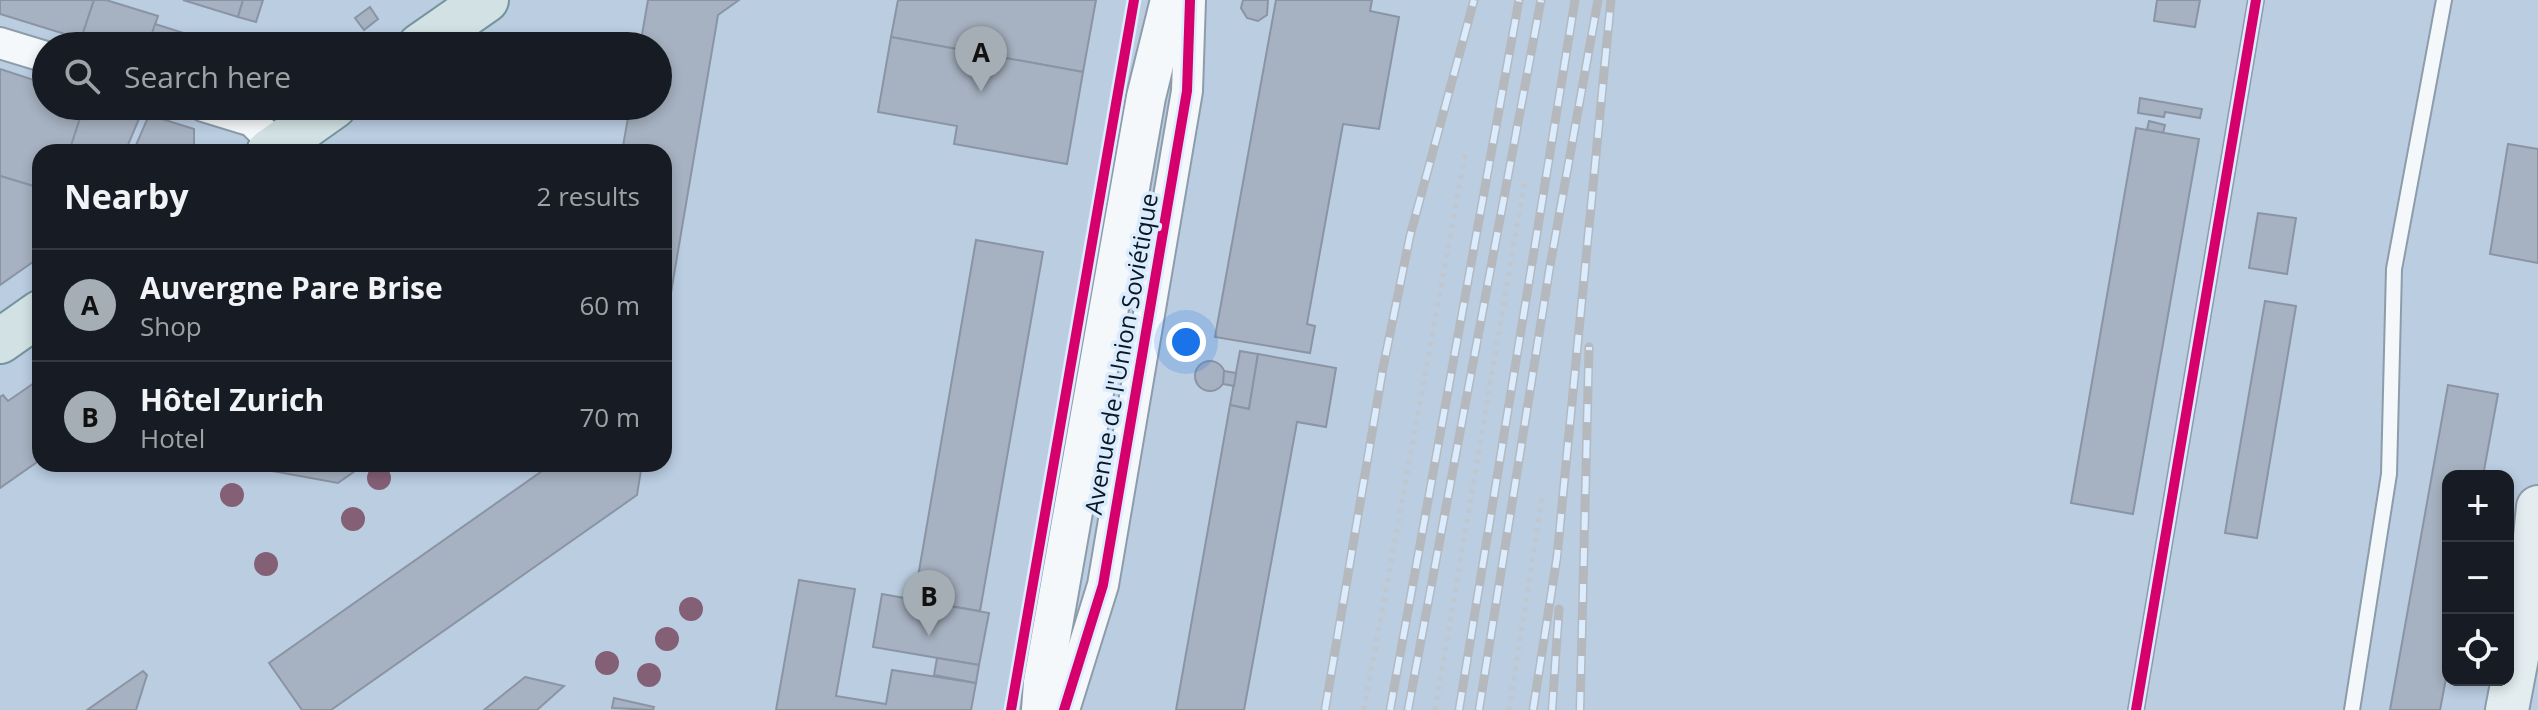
<!DOCTYPE html>
<html lang="en">
<head>
<meta charset="utf-8">
<style>
  :root { --surface:#171b24; --page:#242831; --text:#f1f3f6; --muted:#9ea1a6; --line:#363941; --accent:#a5adb5 }
  body { margin:0; font-family:"Open Sans",sans-serif; background:var(--page); color:var(--text) }
  .controls { position:absolute; right:24px; bottom:24px; display:grid; overflow:hidden; border-radius:16px; box-shadow:0 4px 12px #0003 }
  .controls button { width:72px; height:72px; display:grid; place-items:center; padding:0; border:0; border-bottom:2px solid var(--line); background:var(--surface); color:var(--text); font:40px sans-serif }
  .you { position:absolute; left:1186px; top:342px; width:28px; height:28px; margin:-20px; border:6px solid #fff; border-radius:50%; background:#1a73e8; box-shadow:0 0 0 12px #1a73e833 }
  .badge { display:grid; place-items:center; width:52px; height:52px; border-radius:50%; background:var(--accent); color:#111; font-size:26px; font-weight:700 }
  .pin { position:absolute; translate:-50% -66px; filter:drop-shadow(0 2px 4px #0008) }
  .pin::after { content:''; position:absolute; top:42px; width:28px; height:24px; background:inherit; clip-path:polygon(0 0,100% 0,50% 100%) }
  .list { margin:0; padding:0; list-style:none }
  h2 { display:flex; justify-content:space-between; align-items:center; height:104px; margin:0; padding:0 32px; font-size:34px }
  h2 small { font-size:26px; font-weight:400; color:var(--muted) }
  .list li { display:grid; grid-template-columns:52px 1fr auto; gap:24px; align-items:center; box-sizing:border-box; height:112px; padding:0 32px; border-top:2px solid var(--line) }
  .list b { display:block; font-size:30px; white-space:nowrap }
  .list p { margin:0; font-size:26px; white-space:nowrap; color:var(--muted) }
  .list em { font-size:26px; font-style:normal; color:var(--muted) }
  .icon { flex:none; width:44px; height:44px; fill:none; stroke:currentColor; stroke-width:2; stroke-linecap:round; stroke-linejoin:round }
  .map { position:relative; flex:none; width:2538px; height:710px; overflow:hidden }
  .search { position:absolute; background:var(--surface); box-shadow:0 4px 12px #0003; left:32px; top:32px; width:640px; height:88px; display:flex; align-items:center; gap:20px; box-sizing:border-box; padding:0 28px; border-radius:44px; color:var(--muted); font-size:30px }
  .panel { position:absolute; background:var(--surface); box-shadow:0 4px 12px #0003; left:32px; top:144px; width:640px; height:328px; border-radius:24px }
  .map>svg:first-child { display:block }
  .building { fill:#a6b1c1; stroke:#8a94a4; stroke-width:2 }
  .lines { fill:none; stroke-linecap:round; stroke-linejoin:round }
  .service-casing { stroke:#8d9cab; stroke-width:18 }
  .minor-casing { stroke:#8d9cab; stroke-width:34 }
  .tertiary-casing { stroke:#8d9cab; stroke-width:42 }
  .secondary-casing { stroke:#8d9cab; stroke-width:46 }
  .primary-casing { stroke:#74959d; stroke-width:48 }
  .path { stroke:#c2c7cd; stroke-width:5; stroke-dasharray:4 6; stroke-linecap:butt }
  .service { stroke:#f5f8fa; stroke-width:14 }
  .minor { stroke:#f5f8fa; stroke-width:30 }
  .tertiary { stroke:#f5f8fa; stroke-width:38 }
  .secondary { stroke:#e3edef; stroke-width:42 }
  .primary { stroke:#d1e1e4; stroke-width:44 }
  .rail-casing { stroke:#b5b9be; stroke-width:9 }
  .rail { stroke:#dbecfe; stroke-width:6; stroke-dasharray:18; stroke-linecap:butt }
  .cycleway-casing { stroke:#dbecfe; stroke-width:15 }
  .cycleway { stroke:#d6006c; stroke-width:10 }
  .tree { fill:#846077 }
  .labels { text-anchor:middle; stroke-width:7; stroke-linejoin:round; paint-order:stroke }
  .street-label { font-size:24px; fill:#0b1723; stroke:#dbecfe }
</style>
</head>
<body>
<div class="map">
<svg width="2538" height="710" viewBox="0 0 2538 710">
  <rect width="100%" height="100%" fill="#bacde1"/>
  <g class="building">
    <path d="M0 0H94L81 39 0 14Z"/>
    <path d="M94 0H106L158 16 148 46H103L81 39Z"/>
    <path d="M183 0H243L238 17Z"/>
    <path d="M243 0H263L256 22 238 17Z"/>
    <path d="M648 0H739L718 15 664 334V152H622L630 106H658V46H640Z"/>
    <path d="M898 0H1096L1083 72 891 37Z"/>
    <path d="M1243 0H1268L1267 15 1258 21 1247 18 1241 8Z"/>
    <path d="M1276 0H1372L1370 11 1399 17 1379 129 1343 124 1307 324 1315 326 1310 353 1215 337Z"/>
    <path d="M2157 0H2200L2195 27 2154 21Z"/>
    <path d="M370 7 378 19 364 30 355 18Z"/>
    <path d="M155 24 212 42 211 46H148Z"/>
    <path d="M891 37 1083 72 1067 164 954 144 957 126 878 112Z"/>
    <path d="M0 69 46 84V106H84L69 152H40V188L0 176Z"/>
    <path d="M2140 98 2202 109 2200 118 2165 112 2164 117 2138 113Z"/>
    <path d="M84 106H117L141 114 125 152H69Z"/>
    <path d="M149 115 194 129V149L189 152H133Z"/>
    <path d="M2149 121 2165 125 2163 133 2147 130Z"/>
    <path d="M2136 128 2199 139 2133 514 2071 503Z"/>
    <path d="M2508 144 2538 149V263L2490 254Z"/>
    <path d="M0 176 40 188V257L0 285Z"/>
    <path d="M2258 213 2296 218 2287 274 2249 268Z"/>
    <path d="M976 240 1043 252 980 611 914 600Z"/>
    <path d="M2265 301 2296 306 2257 538 2225 533Z"/>
    <path d="M1240 351 1258 354 1249 409 1230 405Z"/>
    <path d="M1258 354 1336 368 1326 427 1297 422 1244 710H1176L1230 405 1249 409Z"/>
    <circle cx="1210" cy="376" r="15"/>
    <path d="M1224 371 1236 373 1234 386 1223 384Z"/>
    <path d="M40 379V460L0 488V397L3 395 8 401Z"/>
    <path d="M2448 385 2498 394 2483 476H2448V668L2440 710H2390Z"/>
    <path d="M262 464H365L338 483 261 469Z"/>
    <path d="M552 464H642L637 495 331 710H302L269 663Z"/>
    <path d="M799 580 855 589 836 696 886 704 892 670 976 683 971 710H776Z"/>
    <path d="M882 594 989 613 979 665 873 647Z"/>
    <path d="M937 658 979 665 976 683 934 675Z"/>
    <path d="M143 671 147 675 136 710H87Z"/>
    <path d="M525 677 564 686 537 710H484Z"/>
    <path d="M614 698 654 707 653 710 612 708Z"/>
  </g>
  <g class="lines">
    <g class="service-casing">
      <g id="service">
        <path d="M2136 710 2256 0"/>
        <path d="M2352 710 2389 474 2394 269 2444 0"/>
      </g>
    </g>
    <g class="minor-casing">
      <g id="minor">
        <path d="M0 43 46 57"/>
        <path d="M203 106 252 121 277 146"/>
        <path d="M1064 710 1103 585 1187 91 1190 0"/>
      </g>
    </g>
    <g class="tertiary-casing">
      <path id="tertiary" d="M1041 710 1043 682 1146 97 1170 0"/>
    </g>
    <g class="secondary-casing">
      <path id="secondary" d="M2507 710 2529 595 2538 507"/>
    </g>
    <g class="primary-casing">
      <g id="primary">
        <path d="M420 46 486 0"/>
        <path d="M269 152 334 106"/>
        <path d="M0 341 40 313"/>
      </g>
    </g>
    <g class="path">
      <path d="M1364 710 1465 155"/>
      <path d="M1435 710 1525 178"/>
      <path d="M1509 710 1543 492"/>
    </g>
    <use href="#service" class="service"/>
    <use href="#minor" class="minor"/>
    <use href="#tertiary" class="tertiary"/>
    <use href="#secondary" class="secondary"/>
    <use href="#primary" class="primary"/>
    <g class="rail-casing">
      <g id="rail">
        <path d="M1325 710 1383 368 1410 236 1474 0"/>
        <path d="M1390 710 1519 0"/>
        <path d="M1408 710 1541 0"/>
        <path d="M1459 710 1575 0"/>
        <path d="M1479 710 1550 266 1598 0"/>
        <path d="M1533 710 1557 557 1611 0"/>
        <path d="M1552 710 1559 609"/>
        <path d="M1580 710 1589 347"/>
      </g>
    </g>
    <use href="#rail" class="rail"/>
    <g class="cycleway-casing">
      <g id="cycleway">
        <path d="M1011 710 1134 0"/>
        <path d="M1064 710 1103 585 1187 91 1190 0"/>
        <path d="M2136 710 2256 0"/>
      </g>
    </g>
    <use href="#cycleway" class="cycleway"/>
  </g>
  <g class="tree">
    <circle cx="379" cy="478" r="12"/>
    <circle cx="232" cy="495" r="12"/>
    <circle cx="353" cy="519" r="12"/>
    <circle cx="266" cy="564" r="12"/>
    <circle cx="691" cy="609" r="12"/>
    <circle cx="667" cy="639" r="12"/>
    <circle cx="607" cy="663" r="12"/>
    <circle cx="649" cy="675" r="12"/>
  </g>
  <g class="labels">
    <g class="street-label">
      <text transform="translate(1122 354) rotate(-80)" y="8">Avenue de l'Union Soviétique</text>
    </g>
  </g>
</svg>
<div class="controls">
<button>+</button>
<button>−</button>
<button><svg class="icon" aria-label="locate" viewBox="0 0 24 24"><circle cx="12" cy="12" r="6"/><path d="M12 2v4M12 18v4M2 12h4M18 12h4"/></svg></button>
</div>
<div class="you"></div>
<div class="pin badge" style="left:981px;top:92px">A</div>
<div class="pin badge" style="left:929px;top:636px">B</div>
<div class="search"><svg class="icon" aria-label="search" viewBox="0 0 24 24"><circle cx="10" cy="10" r="6"/><path d="M15 15l6 6"/></svg>Search here</div>
<section class="panel">
<h2>Nearby<small>2 results</small></h2>
<ul class="list">
<li><span class="badge">A</span><div><b>Auvergne Pare Brise</b><p>Shop</p></div><em>60 m</em></li>
<li><span class="badge">B</span><div><b>Hôtel Zurich</b><p>Hotel</p></div><em>70 m</em></li>
</ul>
</section>
</div>
</body>
</html>
